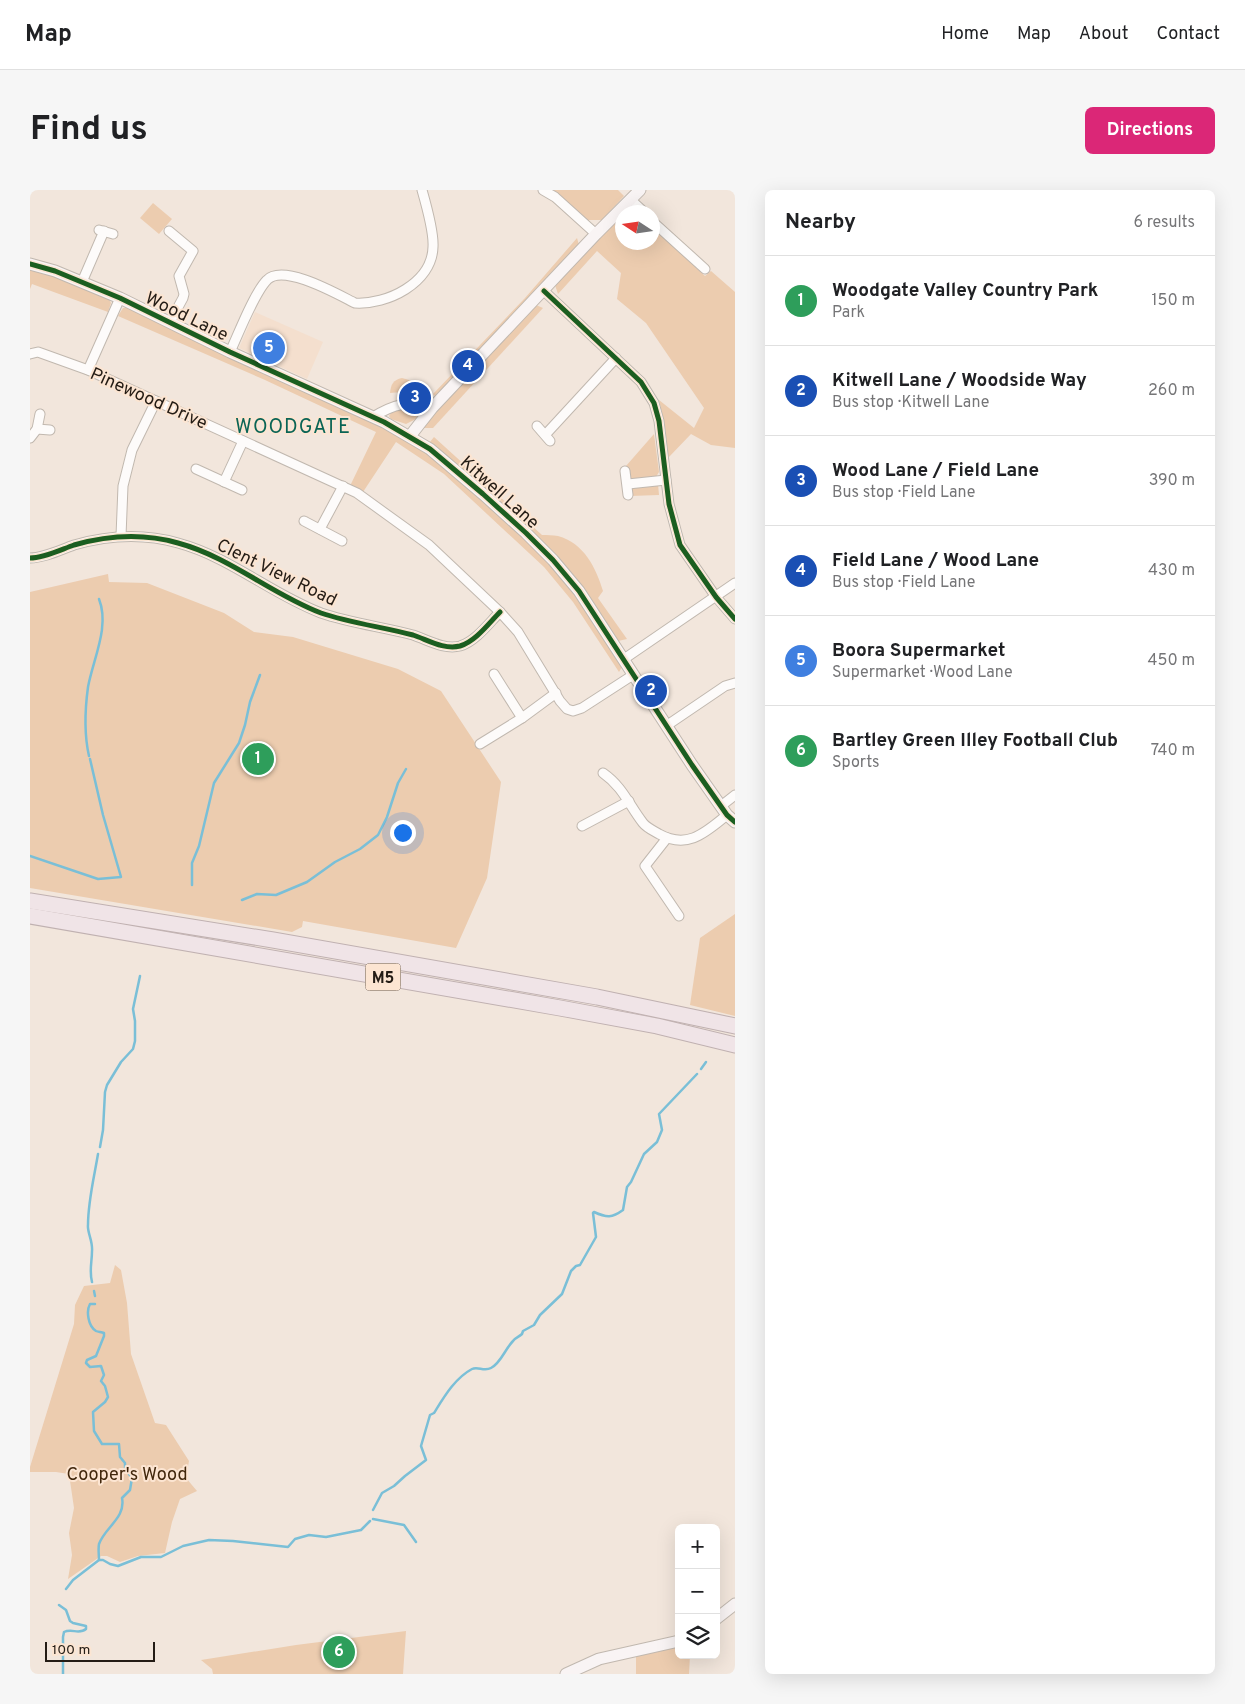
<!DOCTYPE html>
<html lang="en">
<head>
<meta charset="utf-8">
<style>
  :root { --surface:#fff; --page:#f6f6f6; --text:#202124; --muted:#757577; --line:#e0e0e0; --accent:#db2777 }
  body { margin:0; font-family:Overpass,sans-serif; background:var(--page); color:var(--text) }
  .controls { position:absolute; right:15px; bottom:15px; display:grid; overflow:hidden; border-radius:8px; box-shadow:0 5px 20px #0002 }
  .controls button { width:45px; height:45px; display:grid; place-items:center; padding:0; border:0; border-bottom:1px solid var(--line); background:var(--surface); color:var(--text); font:25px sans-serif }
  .compass { position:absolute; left:585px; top:15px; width:45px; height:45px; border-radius:50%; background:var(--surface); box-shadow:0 5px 20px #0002; rotate:282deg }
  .scale { position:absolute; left:15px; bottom:12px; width:110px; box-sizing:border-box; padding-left:5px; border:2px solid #241c15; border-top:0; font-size:14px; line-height:18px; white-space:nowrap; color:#241c15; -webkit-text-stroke:4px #fce5d2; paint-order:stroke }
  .you { position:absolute; left:372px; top:642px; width:18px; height:18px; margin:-12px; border:4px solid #fff; border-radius:50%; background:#1a73e8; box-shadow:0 0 0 8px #1a73e833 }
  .badge { display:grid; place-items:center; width:32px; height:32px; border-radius:50%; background:var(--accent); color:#fff; font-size:16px; font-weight:700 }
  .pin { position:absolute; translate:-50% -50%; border:2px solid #fff; box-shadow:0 1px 5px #0006 }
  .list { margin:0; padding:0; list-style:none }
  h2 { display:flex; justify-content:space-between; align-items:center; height:65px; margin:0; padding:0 20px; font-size:21px }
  h2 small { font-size:16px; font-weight:400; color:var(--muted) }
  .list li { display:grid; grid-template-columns:32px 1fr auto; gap:15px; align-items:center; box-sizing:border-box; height:90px; padding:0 20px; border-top:1px solid var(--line) }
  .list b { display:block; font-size:19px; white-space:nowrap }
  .list p { margin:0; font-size:16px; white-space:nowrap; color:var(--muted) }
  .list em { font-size:16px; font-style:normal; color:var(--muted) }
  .icon { flex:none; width:28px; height:28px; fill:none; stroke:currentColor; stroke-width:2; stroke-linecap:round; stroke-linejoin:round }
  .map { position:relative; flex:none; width:705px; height:1484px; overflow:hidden; border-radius:8px }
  header { display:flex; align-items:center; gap:30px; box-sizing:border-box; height:70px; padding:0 25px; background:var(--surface); border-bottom:1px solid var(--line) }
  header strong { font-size:24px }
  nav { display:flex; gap:28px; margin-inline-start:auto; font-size:18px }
  .intro { display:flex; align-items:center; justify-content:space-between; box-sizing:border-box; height:120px; padding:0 30px }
  h1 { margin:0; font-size:35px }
  .button { padding:12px 22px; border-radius:8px; background:var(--accent); color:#fff; font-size:18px; font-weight:700 }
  main { display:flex; gap:30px; padding:0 30px }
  aside { flex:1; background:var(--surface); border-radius:8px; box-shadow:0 5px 20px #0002 }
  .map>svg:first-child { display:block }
  .built { fill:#f4dfce }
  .green { fill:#ecccaf }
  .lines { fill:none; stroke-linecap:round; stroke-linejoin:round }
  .stream { stroke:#7abfd7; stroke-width:2.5 }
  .street-casing { stroke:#c1b8af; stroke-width:11 }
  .secondary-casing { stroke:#c1b8af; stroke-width:13 }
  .highway-casing { stroke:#c0b1b1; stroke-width:17 }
  .street { stroke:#fdfbfa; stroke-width:9 }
  .secondary { stroke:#f9f4f4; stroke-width:11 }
  .highway { stroke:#f0e4e7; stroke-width:15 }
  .cycleway-casing { stroke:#fce5d2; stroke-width:8 }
  .cycleway { stroke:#1b5e20; stroke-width:5 }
  .labels { text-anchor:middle; stroke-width:4; stroke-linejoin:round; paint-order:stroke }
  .shield { fill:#fce5d2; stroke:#65584e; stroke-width:1 }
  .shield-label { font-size:16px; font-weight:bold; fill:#241c15 }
  .street-label { font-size:18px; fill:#241c15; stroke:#fce5d2 }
  .park-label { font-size:18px; fill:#41270c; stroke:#fce5d2 }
  .quarter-label { font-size:20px; letter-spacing:1px; fill:#0a6455; stroke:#fce5d2 }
</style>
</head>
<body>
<header>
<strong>Map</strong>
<nav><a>Home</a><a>Map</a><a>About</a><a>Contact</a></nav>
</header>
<div class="intro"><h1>Find us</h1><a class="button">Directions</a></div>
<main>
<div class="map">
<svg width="705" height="1484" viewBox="0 0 705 1484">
  <rect width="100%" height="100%" fill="#f2e6dc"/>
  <path class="built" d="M225 122 293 152 277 189 209 158Z"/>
  <g class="green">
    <path d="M521 0H588L594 6 572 30H555Z"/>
    <path d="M123 13 142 29 129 44 110 28Z"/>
    <path d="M590 25 592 27V52H622L623 37 675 86 681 81 705 102V258L681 255 661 244 638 268 635 237 629 210 664 238 674 218 616 133 587 109 591 83 567 61 528 104 525 95Z"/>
    <path d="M547 48 549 55 407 208 403 204 495 108Z"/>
    <path d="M0 79 43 93 79 109 81 113 78 122 2 94 0 99Z"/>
    <path d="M506 115 513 118 403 238H394L393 235Z"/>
    <path d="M99 117 373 247 423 282 510 363 542 399 592 477 589 482 543 412 514 377 414 284 366 252 333 302 320 296 346 242 235 190 88 126 93 118Z"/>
    <path d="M372 188 379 190 384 196 383 201 360 203C361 194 363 190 372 188Z"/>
    <path d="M369 220H385L388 223 386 229 376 234 361 229 359 226 361 223Z"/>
    <path d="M624 244 629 282 626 287 602 289 599 287 596 276Z"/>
    <path d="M404 247 512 345C517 345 523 345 528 346 554 353 566 378 573 401L568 408 597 449 588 451 551 399 399 253Z"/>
    <path d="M628 294 629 305 600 306 602 296Z"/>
    <path d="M78 384 79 392 117 393 194 423 224 442 263 447 368 479 411 501 471 592 457 688 426 758 273 731 272 737 262 742 0 698V402Z"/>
    <path d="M705 724V826L660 815 670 748Z"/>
    <path d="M85 1075 91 1080 97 1113 101 1164 125 1233 136 1235 159 1271 156 1288 167 1301 150 1309 142 1332 135 1363 108 1366 90 1372 77 1366H71L38 1389 42 1365 39 1343 44 1318 39 1284 26 1282H0V1277L44 1134 45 1115 54 1096 80 1093Z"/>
    <path d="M376 1441 373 1484H183L182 1479 171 1470 266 1455Z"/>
    <path d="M649 1455V1465H660L659 1484H606V1466Z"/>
  </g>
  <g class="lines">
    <g class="stream">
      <path d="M59 566C54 544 55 519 58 497 63 469 80 437 69 409"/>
      <path d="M0 666 68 689 91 687 73 625 60 569"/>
      <path d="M162 695V673L169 656 184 593 209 553 215 535 220 512 230 485"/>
      <path d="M212 710 227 704 246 705 277 692 305 672 330 659 348 645 357 627 368 593 376 579"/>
      <path d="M671 879 676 872"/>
      <path d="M70 957 73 940 75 902 77 895 91 872 103 859 105 851V831L103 819 110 786"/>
      <path d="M62 1092C59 1081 62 1072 62 1061 63 1051 57 1042 58 1035 58 1011 64 988 68 964"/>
      <path d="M64 1101 65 1106"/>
      <path d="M343 1320 352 1303 364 1296 375 1286 396 1270 391 1256 400 1225 404 1223C414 1207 425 1188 442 1179 448 1176 454 1182 461 1178 471 1173 475 1159 483 1151 485 1148 489 1147 492 1144L493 1141 504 1135 510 1125 532 1104 541 1081 546 1076 550 1075 566 1047 563 1023 564 1022C577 1028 582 1028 593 1020L597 997 601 992 614 964 627 952 632 940 629 924 667 884"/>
      <path d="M343 1329 374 1335 386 1352"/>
      <path d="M69 1370H73L80 1374 88 1376 111 1367H131L153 1356 179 1350 203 1351 258 1357 265 1349 279 1345 296 1347 331 1340 340 1331"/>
      <path d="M36 1399 43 1390 69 1370C69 1365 68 1359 69 1354 75 1337 96 1328 92 1308L100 1300 102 1288 95 1279V1273L90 1267 89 1254H72L64 1241 63 1222 75 1212 78 1207 75 1196 71 1191 74 1185 71 1176 60 1177 56 1173 57 1170 66 1166 74 1146V1143C71 1142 68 1142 66 1141 58 1136 56 1121 60 1114H65"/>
      <path d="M29 1415 36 1420 40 1431 43 1433 56 1436V1439C49 1445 42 1438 34 1442L33 1447V1484"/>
    </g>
    <g class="street-casing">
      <g id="street">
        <path d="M513 0 525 7 566 44"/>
        <path d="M601 10 614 22"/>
        <path d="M622 31 675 79"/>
        <path d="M69 40 83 44"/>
        <path d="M139 41 163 61 149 86 154 104 153 108 140 132"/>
        <path d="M52 92 74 41"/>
        <path d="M514 101 611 192 624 213 629 231 639 314 650 355 686 407 705 429"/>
        <path d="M200 162C208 145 224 103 237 90 253 73 307 104 325 113 357 115 402 93 403 57 404 43 396 14 392 0"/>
        <path d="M0 164 8 162 58 180 327 303 399 355 470 422 488 442 530 511 537 519 543 521 552 518 603 485"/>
        <path d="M58 180 90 108"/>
        <path d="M343 227C362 215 381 209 402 218"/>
        <path d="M507 236 520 251"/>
        <path d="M7 239 20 240"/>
        <path d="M516 244 586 168"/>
        <path d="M0 248 7 239 10 224"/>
        <path d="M166 279 212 300"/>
        <path d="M595 281 598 305"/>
        <path d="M194 292 213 251"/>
        <path d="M598 294 636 290"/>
        <path d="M274 331 312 351"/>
        <path d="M290 339 313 296"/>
        <path d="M91 346 93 296 102 260 126 211"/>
        <path d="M0 368C14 368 30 360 44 355 79 345 113 343 148 353 200 367 241 404 291 423 320 433 353 437 383 445 398 450 414 460 430 456 446 451 459 433 470 422"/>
        <path d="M594 469 705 393"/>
        <path d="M464 484 492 528"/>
        <path d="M636 536 695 496 705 493"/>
        <path d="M450 554 492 528 526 503"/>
        <path d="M573 583C593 597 599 615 613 633 617 638 624 641 629 644 658 660 676 642 697 625"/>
        <path d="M691 616 705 605"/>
        <path d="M552 636 599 611"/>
        <path d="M637 648 615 676 649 726"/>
      </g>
    </g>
    <g class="secondary-casing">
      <g id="secondary">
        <path d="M0 74 25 81 90 108 200 162 354 232 400 259 453 304 496 343 523 370 549 401 662 575 697 625 705 632"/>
        <path d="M380 246 402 218 566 44 610 0"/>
        <path d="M686 1429 705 1414"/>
        <path d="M536 1484 569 1469 649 1451"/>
      </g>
    </g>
    <g class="highway-casing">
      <g id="highway">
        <path d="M0 711 243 750 567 807 705 836"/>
        <path d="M0 726 530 818 627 836 705 855"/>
      </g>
    </g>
    <use href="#street" class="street"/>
    <use href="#secondary" class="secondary"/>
    <use href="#highway" class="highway"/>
    <g class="cycleway-casing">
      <g id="cycleway">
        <path d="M0 74 25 81 90 108 200 162 354 232 400 259 453 304 496 343 523 370 549 401 662 575 697 625 705 632"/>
        <path d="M514 101 611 192 624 213 629 231 639 314 650 355 686 407 705 429"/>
        <path d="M0 368C14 368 30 360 44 355 79 345 113 343 148 353 200 367 241 404 291 423 320 433 353 437 383 445 398 450 414 460 430 456 446 451 459 433 470 422"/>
      </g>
    </g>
    <use href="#cycleway" class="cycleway"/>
  </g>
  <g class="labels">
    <rect class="shield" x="335.5" y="773.5" width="35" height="27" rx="4"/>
    <g class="shield-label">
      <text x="353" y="793">M5</text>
    </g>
    <g class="street-label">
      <text transform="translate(157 126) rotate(26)" y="6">Wood Lane</text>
      <text transform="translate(119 208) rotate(24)" y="6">Pinewood Drive</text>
      <text transform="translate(470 302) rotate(42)" y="6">Kitwell Lane</text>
      <text transform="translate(247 382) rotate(26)" y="6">Clent View Road</text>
    </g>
    <g class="park-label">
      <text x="97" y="1290">Cooper's Wood</text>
    </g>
    <g class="quarter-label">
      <text x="263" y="243">WOODGATE</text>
    </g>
  </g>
</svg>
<div class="controls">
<button>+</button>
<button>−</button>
<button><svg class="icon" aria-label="layers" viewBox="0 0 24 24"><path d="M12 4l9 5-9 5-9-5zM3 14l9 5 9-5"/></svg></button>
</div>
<svg class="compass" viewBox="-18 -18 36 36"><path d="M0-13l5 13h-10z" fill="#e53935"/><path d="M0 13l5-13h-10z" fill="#757577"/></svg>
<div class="scale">100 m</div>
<div class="you"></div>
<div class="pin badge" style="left:228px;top:569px;background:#2e9e5b">1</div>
<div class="pin badge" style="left:621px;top:501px;background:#1a4fb4">2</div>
<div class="pin badge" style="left:385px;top:208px;background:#1a4fb4">3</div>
<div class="pin badge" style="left:438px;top:176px;background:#1a4fb4">4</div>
<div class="pin badge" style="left:239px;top:158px;background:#3f7fe0">5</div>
<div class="pin badge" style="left:309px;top:1462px;background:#2e9e5b">6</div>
</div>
<aside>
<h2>Nearby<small>6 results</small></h2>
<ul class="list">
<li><span class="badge" style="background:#2e9e5b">1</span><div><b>Woodgate Valley Country Park</b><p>Park</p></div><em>150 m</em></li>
<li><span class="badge" style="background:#1a4fb4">2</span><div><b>Kitwell Lane / Woodside Way</b><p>Bus stop · Kitwell Lane</p></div><em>260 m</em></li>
<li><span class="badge" style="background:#1a4fb4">3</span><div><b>Wood Lane / Field Lane</b><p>Bus stop · Field Lane</p></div><em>390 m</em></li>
<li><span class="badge" style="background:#1a4fb4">4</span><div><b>Field Lane / Wood Lane</b><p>Bus stop · Field Lane</p></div><em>430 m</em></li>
<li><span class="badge" style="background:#3f7fe0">5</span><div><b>Boora Supermarket</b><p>Supermarket · Wood Lane</p></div><em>450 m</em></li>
<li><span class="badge" style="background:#2e9e5b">6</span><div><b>Bartley Green Illey Football Club</b><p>Sports</p></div><em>740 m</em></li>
</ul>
</aside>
</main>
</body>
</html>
